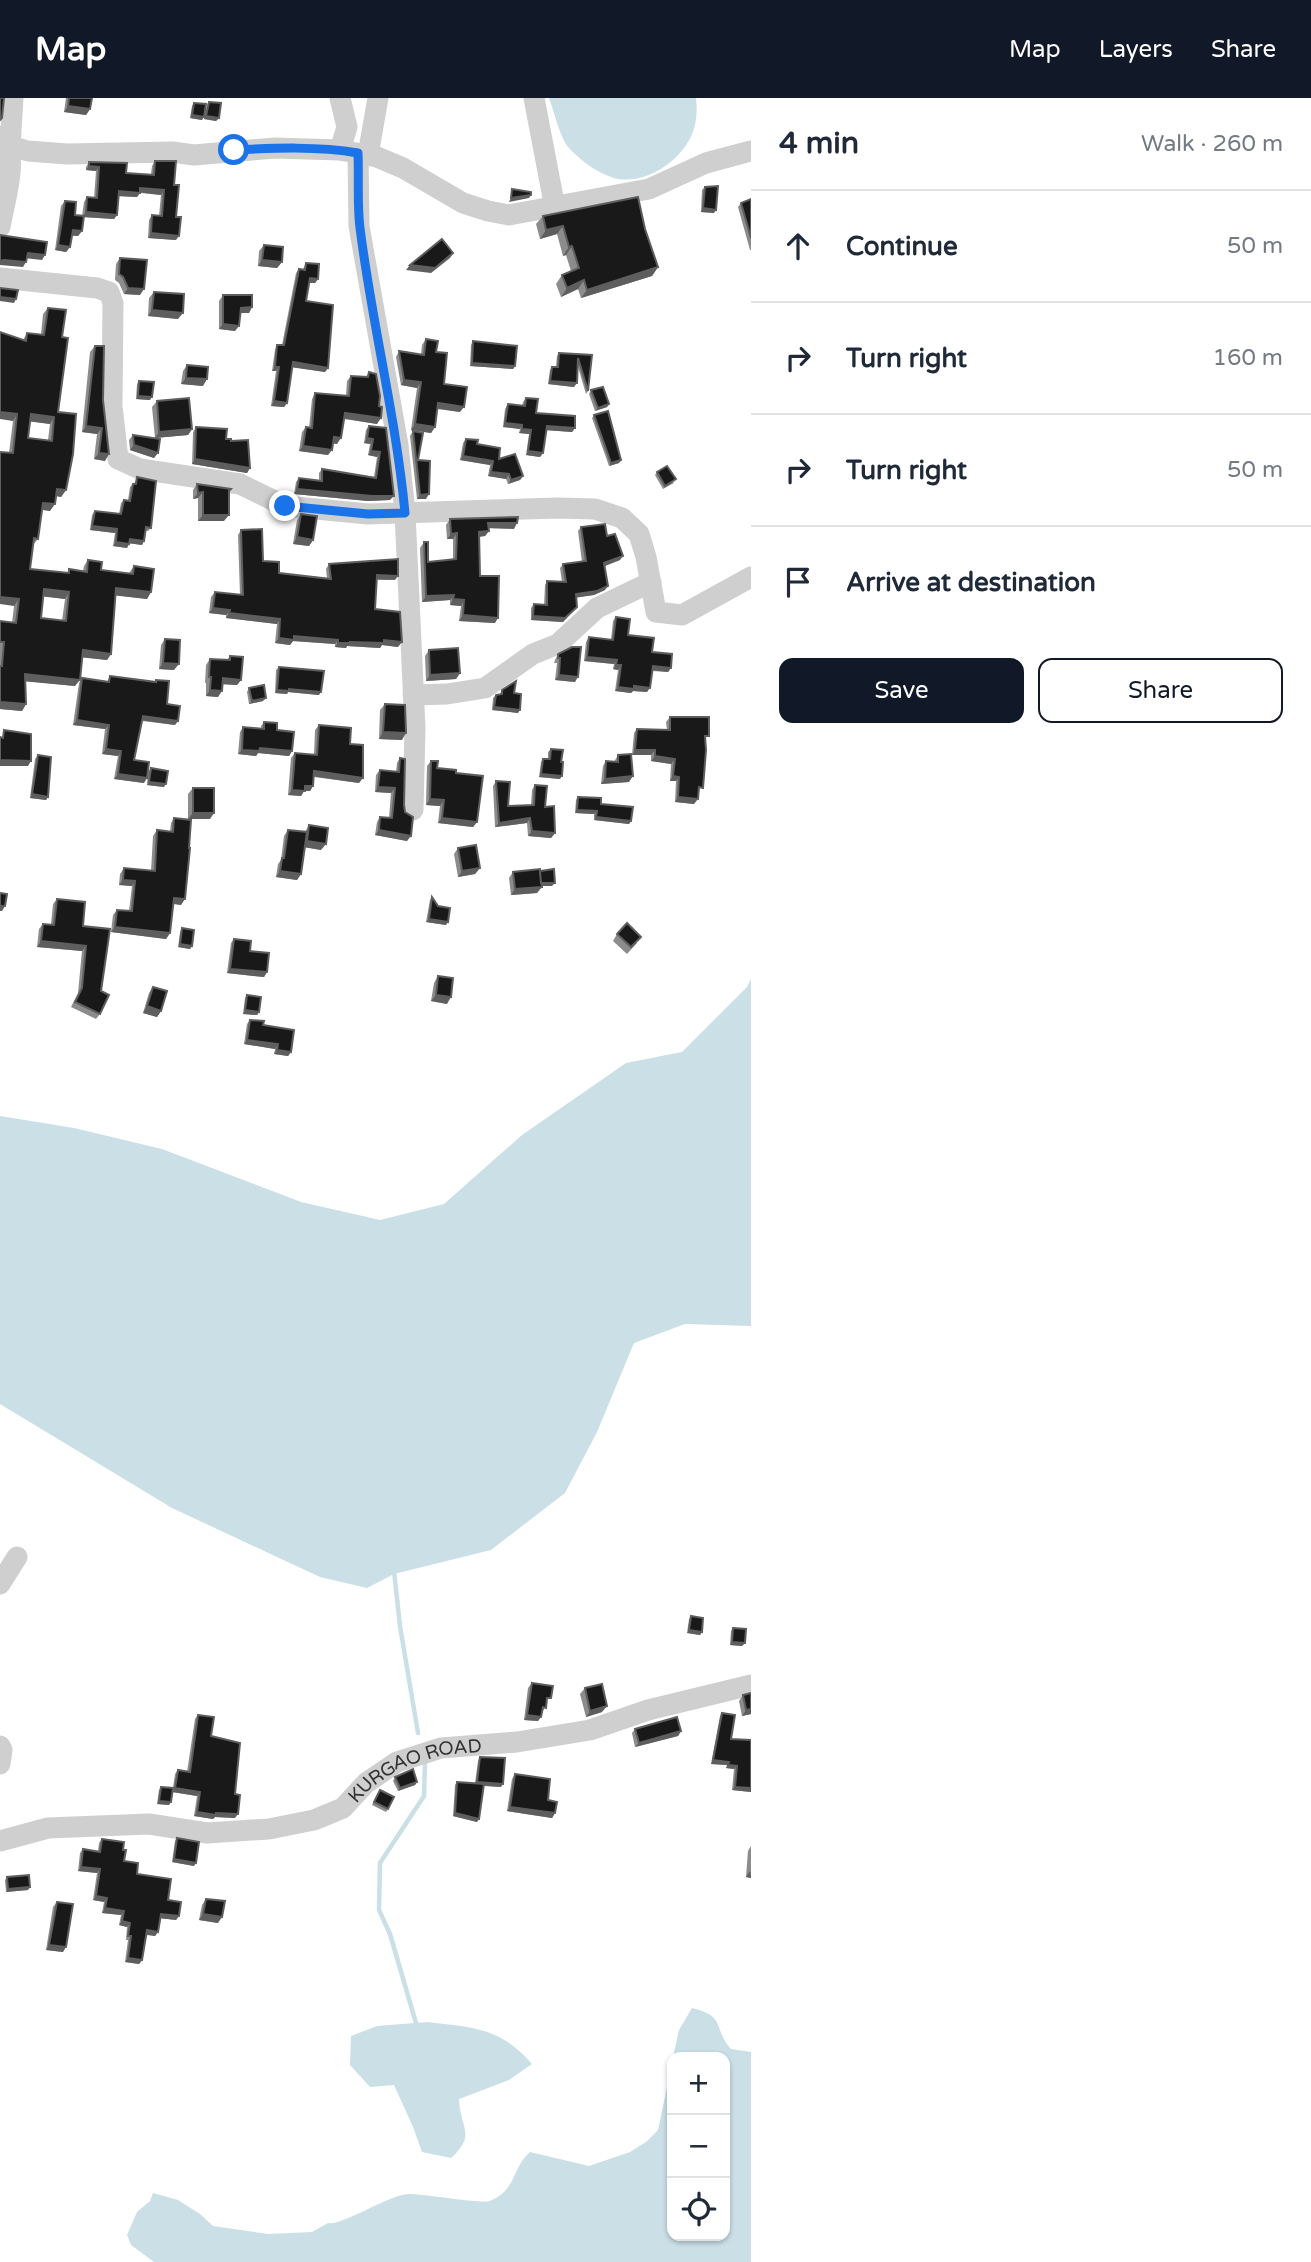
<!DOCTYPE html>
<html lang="en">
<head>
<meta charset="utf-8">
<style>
  :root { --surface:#fff; --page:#f2f2f3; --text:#1f2937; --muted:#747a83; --line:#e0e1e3; --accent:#111827 }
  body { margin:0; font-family:"Varela Round",sans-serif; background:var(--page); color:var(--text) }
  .controls { position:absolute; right:21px; bottom:21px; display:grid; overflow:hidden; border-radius:14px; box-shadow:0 2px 5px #0004 }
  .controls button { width:63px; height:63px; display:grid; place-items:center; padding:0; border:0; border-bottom:2px solid var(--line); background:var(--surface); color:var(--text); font:35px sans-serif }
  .stop { position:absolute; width:21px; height:21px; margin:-16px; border:5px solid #1a73e8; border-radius:50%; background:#fff }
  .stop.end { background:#1a73e8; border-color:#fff; box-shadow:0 2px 7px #0008 }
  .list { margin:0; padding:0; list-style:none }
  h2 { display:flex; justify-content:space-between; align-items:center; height:91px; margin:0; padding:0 28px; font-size:30px }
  h2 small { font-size:23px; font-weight:400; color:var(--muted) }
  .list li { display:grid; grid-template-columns:46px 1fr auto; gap:21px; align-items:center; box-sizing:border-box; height:112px; padding:0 28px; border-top:2px solid var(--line) }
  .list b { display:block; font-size:26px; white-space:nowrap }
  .list em { font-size:23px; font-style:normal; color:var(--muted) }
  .actions { display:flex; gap:14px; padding:21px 28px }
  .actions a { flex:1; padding:16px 0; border:2px solid var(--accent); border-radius:14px; text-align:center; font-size:24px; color:var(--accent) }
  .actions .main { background:var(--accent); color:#fff }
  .icon { flex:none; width:38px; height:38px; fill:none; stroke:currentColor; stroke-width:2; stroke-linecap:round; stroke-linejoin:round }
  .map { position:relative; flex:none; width:751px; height:2164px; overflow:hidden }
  header { display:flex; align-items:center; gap:42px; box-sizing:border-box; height:98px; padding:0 35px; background:var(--accent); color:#fff }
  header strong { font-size:33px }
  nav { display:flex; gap:38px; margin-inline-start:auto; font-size:24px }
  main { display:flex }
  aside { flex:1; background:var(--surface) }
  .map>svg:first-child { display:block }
  .water { fill:#cbdfe7 }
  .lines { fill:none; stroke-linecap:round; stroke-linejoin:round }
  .stream { stroke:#cbdfe7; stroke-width:4.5 }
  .minor { stroke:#cfcfcf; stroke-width:21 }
  .wall { fill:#8c8c8c; fill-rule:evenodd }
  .shaded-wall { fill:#5e5e5e }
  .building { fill:#191919; stroke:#5e5e5e; stroke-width:2; fill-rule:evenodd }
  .route { stroke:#1a73e8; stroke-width:9 }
  .labels { text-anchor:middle; stroke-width:7; stroke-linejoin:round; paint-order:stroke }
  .street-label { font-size:19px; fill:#323232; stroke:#fff }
</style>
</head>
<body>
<header>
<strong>Map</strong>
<nav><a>Map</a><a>Layers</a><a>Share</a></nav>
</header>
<main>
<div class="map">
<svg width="751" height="2164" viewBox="0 0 751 2164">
  <rect width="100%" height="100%" fill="#fff"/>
  <g class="water">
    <path d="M549 0H696C697 8 697 19 695 27 688 58 651 86 618 81 600 77 581 63 569 50 560 40 554 13 549 0Z"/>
    <path d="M751 881V1228L685 1226 634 1245 597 1334 565 1395 491 1452 394 1476 367 1490 320 1479 172 1410 0 1306V1018L74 1030 162 1051 301 1104 380 1122 444 1106 522 1037 626 965 682 954 747 889Z"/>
    <path d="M692 1910C728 1919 712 1930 731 1951L751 1954V2164H154L131 2147 127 2137 137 2114 150 2103 153 2095 178 2102 200 2116 213 2128 268 2136 312 2134 328 2125C343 2128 387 2097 409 2096 425 2096 481 2106 490 2103 517 2092 512 2069 530 2054L589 2068 630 2054 646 2044 658 2032 672 1965V2138H725V1959H673L679 1932Z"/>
    <path d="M428 1924C474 1930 500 1929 532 1966L509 1982 459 2001C460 2031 477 2036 451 2060L422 2054 413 2029 394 1987 370 1989 350 1967 351 1938 377 1928Z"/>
  </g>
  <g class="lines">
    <g class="stream">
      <path d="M394 1473 400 1528 418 1635"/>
      <path d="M416 1925 390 1836 379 1812 380 1765 424 1698 425 1665"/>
    </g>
    <g class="minor">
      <path d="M13 0 10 48 28 53 67 56 172 54 194 57 275 50 340 52 377 59 403 70 463 105 488 113 509 117 649 91 706 65 751 53"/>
      <path d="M340 0 347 29 340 52"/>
      <path d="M534 0 555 110"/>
      <path d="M358 56 359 128 398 347 405 415 415 630 413 712"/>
      <path d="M368 57 378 0"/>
      <path d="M0 129C5 101 17 66 6 39L2 38"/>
      <path d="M0 180 97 190 109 194 113 205 112 308 118 361 140 371 240 386 285 408 368 416 558 410 595 411 622 420 639 436 646 459 656 514 682 517 751 479"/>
      <path d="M413 597 447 596 485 590 533 556 558 546 597 510 651 484"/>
      <path d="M0 1486 17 1459"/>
      <path d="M0 1648 2 1652 0 1666"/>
      <path id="s1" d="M0 1743 48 1730 149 1726 207 1735 269 1731 314 1722 343 1710 366 1685 397 1664 441 1650 517 1644 590 1632 648 1612 751 1587"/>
    </g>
  </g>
  <g class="wall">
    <path d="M66 0H92L90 11 86 17 64 14Z"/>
    <path d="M209 4 219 20 216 23 204 21 207 7Z"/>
    <path d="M194 5 202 22 190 20 192 8Z"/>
    <path d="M155 63 174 87 176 119V142L148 140 149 122 152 117 159 118 161 97 140 95 137 99 119 98 117 117 114 121 84 119 82 133 78 138H72L70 149 66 154 55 152 61 108 65 103 75 117 82 118 84 104 87 99 94 100 96 73 86 72V69L89 64 126 75 151 76 152 68Z"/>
    <path d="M705 89 714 115 701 114 702 92Z"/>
    <path d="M751 101V152H750L738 109 741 105Z"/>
    <path d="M543 118 645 131 658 169 652 178 581 200 578 191 561 199 556 186 562 177 571 173 566 157 563 158 557 136 540 141 536 126Z"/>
    <path d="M264 147 282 164 277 170 258 168 259 153Z"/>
    <path d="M120 160 140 197 124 196 119 185 115 182 116 166Z"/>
    <path d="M306 165 318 181 315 185H309L306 203 328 270 325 274 292 269 287 305 284 309 271 308 276 273H272L275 252 277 247H282L296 175 299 171H303Z"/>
    <path d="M154 194 178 221 148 218 149 200Z"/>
    <path d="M223 197 252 209 249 215H240L235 233 219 231V203Z"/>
    <path d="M48 210 62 239 58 314 66 392 61 399 56 398 50 413 42 412 38 441 33 447 30 471 67 475 69 471 83 473 84 468 88 462 101 472 129 475 134 468 151 494 147 501 115 497 111 556 107 562 82 559 75 588 26 583V606L22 613 0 611V523L12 525 14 508 9 355 23 242 27 235 41 236 43 216ZM30 323 50 326 48 342 28 340ZM43 498 65 501 62 523 41 520Z"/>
    <path d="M426 241 436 254 444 286 460 314 437 311 435 329 431 335 411 332 417 290 401 287 396 259 399 253 421 257 422 247Z"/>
    <path d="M473 243 515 268 513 271 470 268 471 247Z"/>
    <path d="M95 248 103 302 105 363 94 361 97 336 82 334 90 254Z"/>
    <path d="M559 255 592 257 588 293 586 296 578 269 574 289 548 286 550 272 552 269H556L557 258Z"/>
    <path d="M187 267 203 288 181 286 183 273Z"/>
    <path d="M369 274 377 326 344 321 337 346 333 345 328 357 299 353 302 334 306 329 309 330 312 301 315 295 346 298 347 283 351 278 366 279Z"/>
    <path d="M139 283 150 302 136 301 137 286Z"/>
    <path d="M591 292 609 306 607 309 595 313 589 296Z"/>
    <path d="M526 300 536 315 575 330 572 334 546 332 543 355 540 359 526 357 529 336 519 335 520 331 503 329 505 311 508 306 522 308 523 304Z"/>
    <path d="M157 303 192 331 188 337 155 340 154 360 130 352 129 342 133 337 155 340 152 309Z"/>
    <path d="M594 317 621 362 619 365 609 368 592 320Z"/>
    <path d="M369 328 386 330 390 402 368 403 294 396 296 384 299 380 319 383V375L322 371 374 379 377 359 368 357 370 346 364 345 366 332Z"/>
    <path d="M196 329 231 343 250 370 247 375 192 366 193 334Z"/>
    <path d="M413 333 426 401H417L410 338Z"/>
    <path d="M466 341 477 346 523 378 520 382 508 386 506 381 488 378 490 367 460 362 463 345Z"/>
    <path d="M657 374 674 385 663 391 655 377Z"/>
    <path d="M137 379 151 430 148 433H146L142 447 129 445 127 450 113 448 115 435 90 432 92 417 95 413 119 416 121 405 124 402H128L130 389 133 386H134Z"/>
    <path d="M197 386 231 391 229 394 224 423H198V400L193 401V392Z"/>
    <path d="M301 416 313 442 309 448 293 446 297 422Z"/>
    <path d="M450 421 514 431 489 430V433L485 438 479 439 480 478 495 525 459 523 461 508 450 507V502L422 504 420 450 424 444 428 464 453 461V441H447L446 427Z"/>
    <path d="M581 429 607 438 620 462 605 468V492L594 497 577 499V509L563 524 531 522V510L534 506 544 507 545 487 547 483 562 484 560 470 563 466 582 464 578 433Z"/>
    <path d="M241 432 263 463 279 475 327 480 326 471 329 466 395 482H377L375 511 398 549 382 547 380 550 347 548 346 550 335 549V546L293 543 290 547 275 545 277 526 226 520V517L209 515 211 499 215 494 240 497 238 437Z"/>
    <path d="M616 519 628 537 652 554 671 570 668 574 652 573 647 594 633 593 631 595 615 593 618 572 613 571 614 566 584 563 586 544 589 539 611 542 613 523Z"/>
    <path d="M165 541 174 572 159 571 161 547Z"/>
    <path d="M429 552 460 575 456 581 426 583 425 558Z"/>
    <path d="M558 556 575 584 555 582 557 565H554L555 562Z"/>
    <path d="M230 558 241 582 237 587 222 586 218 599 206 598V585H205L206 567 210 561 227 562Z"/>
    <path d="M279 569 319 597 288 594 287 596 275 595 276 572Z"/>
    <path d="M110 578 155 584 156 582 175 627 142 623 134 662 144 685 114 681 118 658 102 656 105 631 73 627 79 585 82 580 107 584Z"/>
    <path d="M249 590 263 603 249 606 247 594Z"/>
    <path d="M502 592 514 595 518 615 492 612 493 600 496 597 500 596Z"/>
    <path d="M385 606 402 642 379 641 380 612Z"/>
    <path d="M670 619 706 643 699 694H698L694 706 675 704 676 683H670L671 666 651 663V657H632L634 635 637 631 667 632 666 624Z"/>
    <path d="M264 624 277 632 292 653 289 658 258 655 256 658 238 656 240 634 243 629 261 631V628Z"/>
    <path d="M319 627 350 646 359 685 314 679 313 688 310 693H304L301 698 288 697 291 660 295 655 314 657 315 632Z"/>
    <path d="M551 651 560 681 539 679 541 664 543 661H548V654Z"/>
    <path d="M38 657 48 699 46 702 30 700 35 661Z"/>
    <path d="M618 657 629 684 601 686 603 668 606 663 614 664Z"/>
    <path d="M400 660 404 707 407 743 375 737 377 724 380 719 389 720 391 695 375 694 376 677 380 672 396 674 397 665Z"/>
    <path d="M431 663 437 670 456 675 477 724 473 729 438 725 440 708 426 707 427 668Z"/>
    <path d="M151 670 164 689 147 687 148 674Z"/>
    <path d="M496 683 508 708 531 707 532 692 535 687 545 709 555 735 551 740 528 738 527 725 495 729 493 688Z"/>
    <path d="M193 690 210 721H188V696Z"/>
    <path d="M578 699 631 723 629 726 594 722V716L575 715 576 702Z"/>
    <path d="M174 720 181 807 173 806 170 835 166 841 111 834 113 817 117 812 129 813 132 788 119 787 120 776 124 770 151 773 153 738 157 732 170 734 171 725Z"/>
    <path d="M309 727 321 752 305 749 301 776 297 782 276 779 278 766 281 762 284 738 288 732 305 734Z"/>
    <path d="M458 750 480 770 475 776 458 779 454 756Z"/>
    <path d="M513 774 552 788H541L537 795 511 797 509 780Z"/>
    <path d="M432 799 446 827 426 824 430 802Z"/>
    <path d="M57 801 83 828 101 893 100 916 96 921 71 909 78 895 82 853 37 849 39 831 43 826H51L53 806Z"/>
    <path d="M182 830 192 848 190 851 178 849 180 834Z"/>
    <path d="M617 836 637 845 627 856 613 843Z"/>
    <path d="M234 841 250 853 267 874 264 879 227 875 231 845Z"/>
    <path d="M438 878 447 906 431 903 434 885Z"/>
    <path d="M153 889 161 913 157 919 143 915 149 895Z"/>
    <path d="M247 897 259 914 257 917 243 916 245 900Z"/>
    <path d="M250 922 263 927 291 954 288 958 274 956 275 951 244 946 247 926Z"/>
    <path d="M691 1518 702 1534 700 1537 687 1535 689 1521Z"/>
    <path d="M733 1530 745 1545 742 1548 730 1547 731 1533Z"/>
    <path d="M532 1585 548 1605H547L538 1623 524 1622 528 1590Z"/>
    <path d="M585 1590 602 1614 586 1619 580 1596Z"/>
    <path d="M751 1595V1616L742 1618 739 1603 743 1597Z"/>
    <path d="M722 1615 731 1641 751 1642V1694L732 1692 734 1671 726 1670 727 1667 711 1666 720 1618Z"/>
    <path d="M198 1617 211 1638 235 1696V1720L215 1719 213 1721 194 1718 197 1698 173 1694 169 1707 157 1706 159 1692 161 1689 173 1690 175 1676 178 1672 187 1674 195 1621Z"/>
    <path d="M635 1631 681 1633 678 1638 635 1649 632 1635Z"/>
    <path d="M480 1659 501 1689 484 1688 477 1724 453 1718 455 1687 457 1684 475 1685 478 1663Z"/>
    <path d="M515 1676 555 1715 552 1720 507 1713 512 1681Z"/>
    <path d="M395 1679 417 1684 415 1687 398 1693 393 1683Z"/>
    <path d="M378 1695 388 1711 386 1714 372 1707Z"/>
    <path d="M177 1740 194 1768 172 1764 175 1743Z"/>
    <path d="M102 1741 123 1752 124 1763 137 1776 168 1802 179 1818 176 1822 160 1820 158 1834 155 1838 146 1837 142 1862 139 1866 125 1864 128 1842H126L127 1829 119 1827 121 1817 102 1815 104 1804 93 1802 97 1775 78 1773 80 1755 83 1751 98 1753 99 1745Z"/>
    <path d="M751 1748V1780L746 1779 748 1753Z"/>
    <path d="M7 1779 28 1792 6 1794 5 1782Z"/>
    <path d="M206 1801 218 1825 199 1822 202 1807Z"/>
    <path d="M57 1804 63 1854 46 1852 53 1809Z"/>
  </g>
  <g class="shaded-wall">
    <path d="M68 8 90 11 86 17 64 14Z"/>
    <path d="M192 17 204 19 202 22 190 20Z"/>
    <path d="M206 18 219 20 216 23 204 21Z"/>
    <path d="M89 68 99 69 96 73 86 72Z"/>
    <path d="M140 90 164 92 161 97 137 94Z"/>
    <path d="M119 93 140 95 137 99 116 98Z"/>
    <path d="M531 97 529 100 509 104 511 100Z"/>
    <path d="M703 110 716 112 714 115 701 114Z"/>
    <path d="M86 114 117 117 114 121 82 119Z"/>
    <path d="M563 128 557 136 540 141 546 132Z"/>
    <path d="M73 132 82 133 78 138 69 137Z"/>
    <path d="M151 135 179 138 176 142 148 140Z"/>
    <path d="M58 147 70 149 66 154 55 152Z"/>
    <path d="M572 148 566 157 563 158 569 149Z"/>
    <path d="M28 155 45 157 42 162 24 160Z"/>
    <path d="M453 155 450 160 431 175 406 172 410 167Z"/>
    <path d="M4 162 26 164 23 169 0 167V163Z"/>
    <path d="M262 162 282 164 277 170 258 168Z"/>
    <path d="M658 169 652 178 581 200 587 192Z"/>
    <path d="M310 180 318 181 315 185H307Z"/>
    <path d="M584 182 578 191 561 199 567 190Z"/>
    <path d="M128 190 144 191 140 197 124 196Z"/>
    <path d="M0 199 16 201 14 205 0 203Z"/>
    <path d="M252 209 249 215H237L241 210Z"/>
    <path d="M152 212 183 215 178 221 148 218Z"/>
    <path d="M223 226 239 228 235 233 219 231Z"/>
    <path d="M293 264 328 270 325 274 290 269Z"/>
    <path d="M472 265 515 268 513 271 470 268Z"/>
    <path d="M275 269H279L276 273H272Z"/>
    <path d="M186 280 207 281 203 288 181 286Z"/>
    <path d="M404 282 421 284 417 290 401 287Z"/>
    <path d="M550 283 577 285 574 289 548 286Z"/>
    <path d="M138 298 152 299 150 302 136 301Z"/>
    <path d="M274 303 287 305 284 309 271 308Z"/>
    <path d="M438 305 464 309 460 314 434 310Z"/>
    <path d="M609 306 607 309 595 313 598 310Z"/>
    <path d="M0 314 17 316 13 323 0 321Z"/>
    <path d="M345 315 381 320 377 326 341 320Z"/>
    <path d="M31 316 54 319 50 326 26 323Z"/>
    <path d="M505 325 522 327 520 331 503 329Z"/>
    <path d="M415 326 435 329 431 335 411 332Z"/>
    <path d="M86 328 102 330 97 336 82 334Z"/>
    <path d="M547 328 575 330 572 334 544 332Z"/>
    <path d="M192 331 188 337 155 340 159 334Z"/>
    <path d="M522 331 531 332 529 336 519 335Z"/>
    <path d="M334 339 341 340 337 346 330 345Z"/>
    <path d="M367 340 373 341 370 346 364 345Z"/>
    <path d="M134 347 158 355 154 360 130 352Z"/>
    <path d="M303 348 332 352 328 357 299 353Z"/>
    <path d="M371 353 380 354 377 359 368 357Z"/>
    <path d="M528 353 543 355 540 359 526 357Z"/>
    <path d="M99 355 109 356 105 363 94 361Z"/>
    <path d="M463 358 493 363 490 367 460 362Z"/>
    <path d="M195 361 250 370 247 375 192 366Z"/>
    <path d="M621 362 619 365 609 368 611 365Z"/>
    <path d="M491 374 509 376 506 381 488 378Z"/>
    <path d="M523 378 520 382 508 386 511 382Z"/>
    <path d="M57 391 66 392 61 399 52 397Z"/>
    <path d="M297 391 394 398 390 402 368 403 294 396Z"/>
    <path d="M203 394 198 400 193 401 198 395Z"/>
    <path d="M429 396 426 401H417L420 397Z"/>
    <path d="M43 405 55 406 50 413 38 411Z"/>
    <path d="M203 417H229L224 423H198Z"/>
    <path d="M488 425H517L514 431 485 430Z"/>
    <path d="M92 428 117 431 115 435 90 432Z"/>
    <path d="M489 433 485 438 475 439 479 434Z"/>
    <path d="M457 435 453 441H447L451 436Z"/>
    <path d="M297 439 313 442 309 448 293 446Z"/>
    <path d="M130 441 144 443 142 447 127 445Z"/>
    <path d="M116 444 129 446 127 450 113 448Z"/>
    <path d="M623 458 620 462 602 469 604 465Z"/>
    <path d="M377 477 398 478 395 482 374 481Z"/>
    <path d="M608 488 605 492 594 497 574 500 576 496Z"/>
    <path d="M116 490 151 494 147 501 111 497Z"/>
    <path d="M44 491 69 494 65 501 39 498Z"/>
    <path d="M454 497 450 502 422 504 426 498Z"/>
    <path d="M0 499 19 501 14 508 0 506Z"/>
    <path d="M453 501 464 502 461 508 450 507Z"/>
    <path d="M577 509 563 524 531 522 533 518Z"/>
    <path d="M213 510 230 512 226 517 209 515Z"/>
    <path d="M229 515 280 521 277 526 226 520Z"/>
    <path d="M463 517 498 520 495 525 459 523Z"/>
    <path d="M294 538 338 542 335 546 293 543 290 547 275 545 279 540Z"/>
    <path d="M384 542 402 544 398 549 382 547 380 550 347 548 346 550 335 549 338 545Z"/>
    <path d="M83 552 111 556 107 562 78 559Z"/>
    <path d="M587 559 617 562 614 566 584 563Z"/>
    <path d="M163 565 179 566 174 572 159 571Z"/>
    <path d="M616 567H621L618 572 613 571Z"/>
    <path d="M653 568 671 570 668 574 650 572Z"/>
    <path d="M460 575 456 581 426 583 430 577Z"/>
    <path d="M25 576 80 582 75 588 21 583Z"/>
    <path d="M559 577 578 579 575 584 555 582Z"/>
    <path d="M223 580 241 582 237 587 219 586Z"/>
    <path d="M634 588 650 590 647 594 633 593 631 595 615 593 618 589Z"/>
    <path d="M289 591 321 594 319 597 288 594 287 596 275 595 277 592Z"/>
    <path d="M210 592 222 593 218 599 206 598Z"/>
    <path d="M266 600 263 603 249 606 252 603Z"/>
    <path d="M0 604 26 606 22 613 0 611Z"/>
    <path d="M494 609 520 612 518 615 492 612Z"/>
    <path d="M143 618 178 623 175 627 140 622Z"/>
    <path d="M77 622 109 627 105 631 73 627Z"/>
    <path d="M383 634 406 635 402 642 379 641Z"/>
    <path d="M260 650 292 653 289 658 258 655 256 658 238 656 242 652Z"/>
    <path d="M106 651 121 653 118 658 102 656Z"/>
    <path d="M635 652H655L651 657H632Z"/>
    <path d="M655 658 675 661 671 666 651 663Z"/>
    <path d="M0 662 31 663 28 668H0Z"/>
    <path d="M314 673 363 680 359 685 311 678Z"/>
    <path d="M118 676 147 680 144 685 114 681Z"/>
    <path d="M541 676 562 678 560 681 539 679Z"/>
    <path d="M633 678 629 684 601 686 605 681Z"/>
    <path d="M673 678 679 679 676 683H670Z"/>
    <path d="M149 684 166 686 164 689 147 687Z"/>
    <path d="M305 688H313L310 693H304L301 698 288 697 292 692Z"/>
    <path d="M378 689 395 690 391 695 375 694Z"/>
    <path d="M32 696 48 699 46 702 30 700Z"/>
    <path d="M678 699 698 701 694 706 675 704Z"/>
    <path d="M430 701 444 702 440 708 426 707Z"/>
    <path d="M577 712 597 713 594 716 575 715Z"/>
    <path d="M193 715H214L210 721H188Z"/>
    <path d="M596 719 631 723 629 726 594 722Z"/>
    <path d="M442 720 477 724 473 729 438 725Z"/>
    <path d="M530 720 527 725 495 729 499 725Z"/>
    <path d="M379 732 411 738 407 743 375 737Z"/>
    <path d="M532 733 555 735 551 740 528 738Z"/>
    <path d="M307 743 326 746 321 752 303 749Z"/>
    <path d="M480 770 475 776 458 779 462 773Z"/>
    <path d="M280 773 301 776 297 782 276 779Z"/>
    <path d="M123 782 135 783 132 788 119 787Z"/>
    <path d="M541 785H555L552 788H539Z"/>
    <path d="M542 789 537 795 511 797 515 791Z"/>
    <path d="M174 800 185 801 181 807 170 805Z"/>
    <path d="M0 808H5L2 813H0Z"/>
    <path d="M429 821 448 824 446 827 426 824Z"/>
    <path d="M115 829 170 835 166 841 111 834Z"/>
    <path d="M41 843 86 848 82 853 37 849Z"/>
    <path d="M180 846 192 848 190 851 178 849Z"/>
    <path d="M230 871 267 874 264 879 227 875Z"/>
    <path d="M436 897 451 899 447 906 431 903Z"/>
    <path d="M147 908 161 913 157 919 143 915Z"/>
    <path d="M245 912 259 914 257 917 243 916Z"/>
    <path d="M247 942 278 946 275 951 244 946Z"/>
    <path d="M277 952 291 954 288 958 274 956Z"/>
    <path d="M689 1532 702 1534 700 1537 687 1535Z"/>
    <path d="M732 1544 745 1545 742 1548 730 1547Z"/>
    <path d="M607 1608 602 1614 586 1619 590 1613Z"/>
    <path d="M751 1611V1616L742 1618 746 1612Z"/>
    <path d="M527 1617 541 1619 538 1623 524 1622Z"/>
    <path d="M681 1633 678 1638 635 1649 639 1645Z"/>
    <path d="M713 1662 729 1664 727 1667 711 1666Z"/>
    <path d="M728 1667 737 1668 734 1671 726 1670Z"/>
    <path d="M417 1684 415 1687 398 1693 400 1690Z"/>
    <path d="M477 1684 503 1686 501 1689 474 1687Z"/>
    <path d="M735 1689 751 1690V1694L732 1692Z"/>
    <path d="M175 1690 200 1694 197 1698 172 1694Z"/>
    <path d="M159 1703 171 1704 169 1707 157 1706Z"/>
    <path d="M510 1709 555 1715 552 1720 507 1713Z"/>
    <path d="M197 1714 216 1715 238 1716 235 1720 215 1719 213 1721 194 1718Z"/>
    <path d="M455 1715 479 1721 477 1724 453 1718Z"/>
    <path d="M174 1761 196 1765 194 1768 172 1764Z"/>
    <path d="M81 1769 100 1771 97 1775 78 1773Z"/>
    <path d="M750 1773 751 1780 746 1779Z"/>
    <path d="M30 1789 28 1792 6 1794 8 1791Z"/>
    <path d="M96 1798 107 1800 104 1804 93 1802Z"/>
    <path d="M105 1810 124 1813 121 1817 102 1815Z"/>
    <path d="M161 1816 179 1818 176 1822 158 1820Z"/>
    <path d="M203 1816 222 1819 218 1825 199 1822Z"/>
    <path d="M122 1823 130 1825 127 1829 119 1827Z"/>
    <path d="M147 1832 158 1834 155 1838 144 1836Z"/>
    <path d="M49 1847 66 1849 63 1854 46 1852Z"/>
    <path d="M128 1860 142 1862 139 1866 125 1864Z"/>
  </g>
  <g class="building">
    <path d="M0 0H4L2 20 0 22Z"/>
    <path d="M69 0H92L90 11 68 8Z"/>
    <path d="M209 4 221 5 219 20 206 18Z"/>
    <path d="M194 5 206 6 204 19 192 17Z"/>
    <path d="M155 63H176L174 87H179L176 119H181L179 138 151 135 152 117 162 118 164 92 140 90V95L119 93 117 117 86 114 87 99 97 100 99 69 89 68V64L127 65 126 75 154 77Z"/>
    <path d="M718 88 716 112 703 110 705 89Z"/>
    <path d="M512 91 531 94V97L511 100Z"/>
    <path d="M638 99 645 131 658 169 587 192 584 182 567 190 562 177 579 170 572 148 569 149 563 128 546 132 543 118Z"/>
    <path d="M751 101V140L741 105Z"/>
    <path d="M65 103 76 104 75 117 84 118 82 133 73 132 70 149 58 147Z"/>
    <path d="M0 137 47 144 45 157 28 155 26 164 4 162 0 163Z"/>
    <path d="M442 141 453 155 435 170 410 167Z"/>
    <path d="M264 147 283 149 282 164 262 162Z"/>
    <path d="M120 160 147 162 144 191 128 190 123 179 119 176Z"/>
    <path d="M306 165 319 166 318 181 310 180 306 203 333 207 328 270 293 264 287 305 274 303 279 269H275L277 247H284L299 171 305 172Z"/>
    <path d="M0 190 18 192 16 201 0 199Z"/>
    <path d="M154 194 184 196 183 215 152 212Z"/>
    <path d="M223 197H252V209L241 210 239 228 223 226Z"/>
    <path d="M48 210 66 212 62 239 68 240 58 314 76 316 73 356 66 392 57 391 55 406 43 405 38 441 34 440 30 471 69 475V471L87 474 88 462 102 464 101 472 133 476 134 468 154 471 151 494 116 490 111 556 83 552 80 582 25 576 26 606 0 604V568H2L4 544H0V523L16 525 19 501 0 499V354L13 355 17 316 0 314V234L26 243 27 235 44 237ZM31 316 54 319 52 343 28 340ZM44 491 69 494 66 523 41 520Z"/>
    <path d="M426 241 438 243 436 254 447 255 444 286 467 289 464 309 438 305 435 329 415 326 421 284 404 282 399 253 424 257Z"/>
    <path d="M473 243 517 248 515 268 472 265Z"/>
    <path d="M95 248H104L103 302 109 356 99 355 102 330 86 328Z"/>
    <path d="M559 255 592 257 588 293 578 260 577 285 550 283 552 269H558Z"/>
    <path d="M187 267 208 269 207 281 186 280Z"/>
    <path d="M369 274 376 276 380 298 379 308 382 309 381 320 345 315 341 340 334 339 332 352 303 348 306 329 312 330 315 295 349 298 351 278 368 279Z"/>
    <path d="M139 283 154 284 152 299 138 298Z"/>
    <path d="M603 289 609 306 598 310 591 292Z"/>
    <path d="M189 300 192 331 159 334 157 303Z"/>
    <path d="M526 300 538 301 536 315 575 318V330L547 328 543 355 528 353 531 332 522 331V327L505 325 508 306 525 308Z"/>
    <path d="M608 313 621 362 611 365 594 317Z"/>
    <path d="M369 328 386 330 394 398H372L297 391 299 380 322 383V371L376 380 380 354 371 353 373 341 367 340Z"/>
    <path d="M196 329 227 331 226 341H231V343L248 342 250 370 195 361Z"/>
    <path d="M413 333 423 335 418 362 430 363 429 396 420 397Z"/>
    <path d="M133 337 160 341 158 355 134 347Z"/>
    <path d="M466 341 478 342 477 346 500 350 499 361 515 356 523 378 511 382 509 376 491 374 493 363 463 358Z"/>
    <path d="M667 368 676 381 665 388 657 374Z"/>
    <path d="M137 379 156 383 151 430 146 429 144 443 130 441 129 446 116 444 117 431 92 428 95 413 121 416 124 402 130 403 133 386H136Z"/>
    <path d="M197 386 231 391 229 393V417H203V394L198 395Z"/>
    <path d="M301 416 317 418 313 442 297 439Z"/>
    <path d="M518 419 517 425H488L489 433 479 434 480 478H499L498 520 463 517 464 502 453 501 454 497 426 498 424 444H428V464L456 461 457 435 451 436 450 421Z"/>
    <path d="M605 426 607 438 615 436 623 458 604 465 608 488 597 493 576 496 577 509 565 520 533 518 534 506 547 507V483L566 484 563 466 586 463 581 429Z"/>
    <path d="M262 431 263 463 279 464V475L331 481 329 466 398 461V478L377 477 375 511 400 514 402 544 384 542V545L350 544V545H338V542L294 538V542L279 540 280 521 229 515 230 512 213 510 215 494 243 497 241 432Z"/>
    <path d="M616 519 630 521 628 537 654 540 652 554 672 556 671 570 653 568 650 590 634 588V591L618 589 621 567H616L617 562 587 559 589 539 613 542Z"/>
    <path d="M165 541 180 542 179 566 163 565Z"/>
    <path d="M572 549H581L578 579 559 577 560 560H558V556Z"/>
    <path d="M458 550 460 575 430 577 429 552Z"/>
    <path d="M230 558 243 559 241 582 223 580 222 593 210 592 211 579H209L210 561 230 562Z"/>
    <path d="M279 569 324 573 321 594 289 591V593L277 592Z"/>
    <path d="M110 578 156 584V582L169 583 167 606 180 608 178 623 143 618 134 662 149 664 147 680 118 676 121 653 106 651 109 627 77 622 82 580 109 584Z"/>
    <path d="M516 583 514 595 521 596 520 612 494 609 496 597 502 596V592Z"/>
    <path d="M264 587 266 600 252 603 249 590Z"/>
    <path d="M385 606 405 607 406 635 383 634Z"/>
    <path d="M670 619H709V638H705L706 652 703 690 699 689 698 701 678 699 679 679 673 678 675 661 655 658V652H635L637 631 670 632Z"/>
    <path d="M264 624 277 625V632L294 634 292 653 260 650 259 653 242 652 243 629 264 631Z"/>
    <path d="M319 627 351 630 350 646 363 647V680L314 673 313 688H305V693L292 692 295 655 317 657Z"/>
    <path d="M4 632 31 636V663L0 662V665V639L3 640Z"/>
    <path d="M551 651 563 652 561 664H563L562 678 541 676 543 661H550Z"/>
    <path d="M631 656 633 678 605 681 606 663 618 664V657Z"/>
    <path d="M38 657 51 659 48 699 32 696Z"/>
    <path d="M400 660 405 661 404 707 405 714 413 719 411 738 379 732 380 719 392 720 395 690 378 689 380 672 399 674Z"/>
    <path d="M431 663H438L437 670 456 672V675L483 678 477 724 442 720 444 702 430 701Z"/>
    <path d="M151 670 168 673 166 686 149 684Z"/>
    <path d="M496 683 510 684 508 708 534 707 535 687 547 688 545 709 554 708 555 735 532 733 530 720 499 725Z"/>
    <rect x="193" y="690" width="21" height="25"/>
    <path d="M578 699 601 700V706L633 709 631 723 596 719 597 713 577 712Z"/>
    <path d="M174 720 191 722 189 750H190L185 801 174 800 170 835 115 829 117 812 132 813 135 783 123 782 124 770 155 773 157 732 173 734Z"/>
    <path d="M309 727 328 730 326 746 307 743Z"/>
    <path d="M288 732 307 734 301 776 280 773 282 760H284Z"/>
    <path d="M476 747 480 770 462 773 458 750Z"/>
    <path d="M540 771 542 789 515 791 513 774Z"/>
    <path d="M554 771 555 785H541L540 773Z"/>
    <path d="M0 795 7 796 5 808H0Z"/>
    <path d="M432 799 438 808 450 810 448 824 429 821Z"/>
    <path d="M57 801 85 804 83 828 110 831 101 893 109 897 100 916 75 904 82 890 86 848 41 843 43 826 54 827Z"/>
    <path d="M627 825 641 839 631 849 617 836Z"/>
    <path d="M182 830 194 832 192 848 180 846Z"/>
    <path d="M234 841 251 843 250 853 269 855 267 874 230 871Z"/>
    <path d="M438 878 453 880 451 899 436 897Z"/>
    <path d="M153 889 167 893 161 913 147 908Z"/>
    <path d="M247 897 261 899 259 914 245 912Z"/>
    <path d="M250 922 264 923 263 927 294 932 291 954 277 952 278 946 247 942Z"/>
    <path d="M691 1518 703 1520 702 1534 689 1532Z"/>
    <path d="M733 1530 746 1531 745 1545 732 1544Z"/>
    <path d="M532 1585 553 1588 551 1600H547L546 1610 543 1609 541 1619 527 1617Z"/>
    <path d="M602 1586 607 1608 590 1613 585 1590Z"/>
    <path d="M751 1595V1611L746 1612 743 1597Z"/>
    <path d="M722 1615 735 1617 731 1641 751 1642V1690L735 1689 737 1668 728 1667 729 1664 713 1662Z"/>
    <path d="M198 1617 214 1619 211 1638 240 1645 235 1696 240 1697 238 1716 216 1715V1717L197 1714 200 1694 175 1690 178 1672 190 1674Z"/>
    <path d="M677 1619 681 1633 639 1645 635 1631Z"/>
    <path d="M480 1659 505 1660 503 1686 477 1684Z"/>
    <path d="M413 1671 417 1684 400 1690 395 1679Z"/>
    <path d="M515 1676 550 1681 548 1702 557 1704 555 1715 510 1709Z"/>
    <path d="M457 1684 484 1686 479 1721 455 1715Z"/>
    <path d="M161 1689 173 1690 171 1704 159 1703Z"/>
    <path d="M380 1692 394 1699 388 1711 374 1704Z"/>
    <path d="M177 1740 199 1744 196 1765 174 1761Z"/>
    <path d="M102 1741 124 1744 123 1752H126L124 1763 138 1765 137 1776 171 1781 168 1802 181 1804 179 1818 161 1816 158 1834 147 1832 142 1862 128 1860 131 1838H128L130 1825 122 1823 124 1813 105 1810 107 1800 96 1798 100 1771 81 1769 83 1751 100 1754Z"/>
    <path d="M29 1777 30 1789 8 1791 7 1779Z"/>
    <path d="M206 1801 225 1803 222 1819 203 1816Z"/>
    <path d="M57 1804 73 1806 66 1849 49 1847Z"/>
  </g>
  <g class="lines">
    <path class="route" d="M234 52C274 50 318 48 358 55 359 80 357 106 360 130 372 226 396 319 405 415L368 416 285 408"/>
  </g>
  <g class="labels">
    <g class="street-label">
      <text dy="7" stroke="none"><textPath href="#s1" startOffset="434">KURGAO ROAD</textPath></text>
    </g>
  </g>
</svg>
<div class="controls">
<button>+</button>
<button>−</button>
<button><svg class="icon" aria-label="locate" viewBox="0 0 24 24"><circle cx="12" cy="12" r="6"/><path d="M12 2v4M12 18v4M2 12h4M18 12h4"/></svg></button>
</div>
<div class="stop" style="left:234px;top:52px"></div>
<div class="stop end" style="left:285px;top:408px"></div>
</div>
<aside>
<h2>4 min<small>Walk · 260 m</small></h2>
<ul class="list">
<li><svg class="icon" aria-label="ahead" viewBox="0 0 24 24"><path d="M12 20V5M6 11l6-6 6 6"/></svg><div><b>Continue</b></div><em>50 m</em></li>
<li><svg class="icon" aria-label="right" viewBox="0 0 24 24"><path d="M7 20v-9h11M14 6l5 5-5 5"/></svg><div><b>Turn right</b></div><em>160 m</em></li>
<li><svg class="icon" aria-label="right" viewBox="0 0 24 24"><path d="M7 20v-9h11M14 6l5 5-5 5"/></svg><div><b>Turn right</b></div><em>50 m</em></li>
<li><svg class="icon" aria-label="arrive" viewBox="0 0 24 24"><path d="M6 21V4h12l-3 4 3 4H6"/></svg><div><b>Arrive at destination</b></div></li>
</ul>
<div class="actions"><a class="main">Save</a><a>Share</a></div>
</aside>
</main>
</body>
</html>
